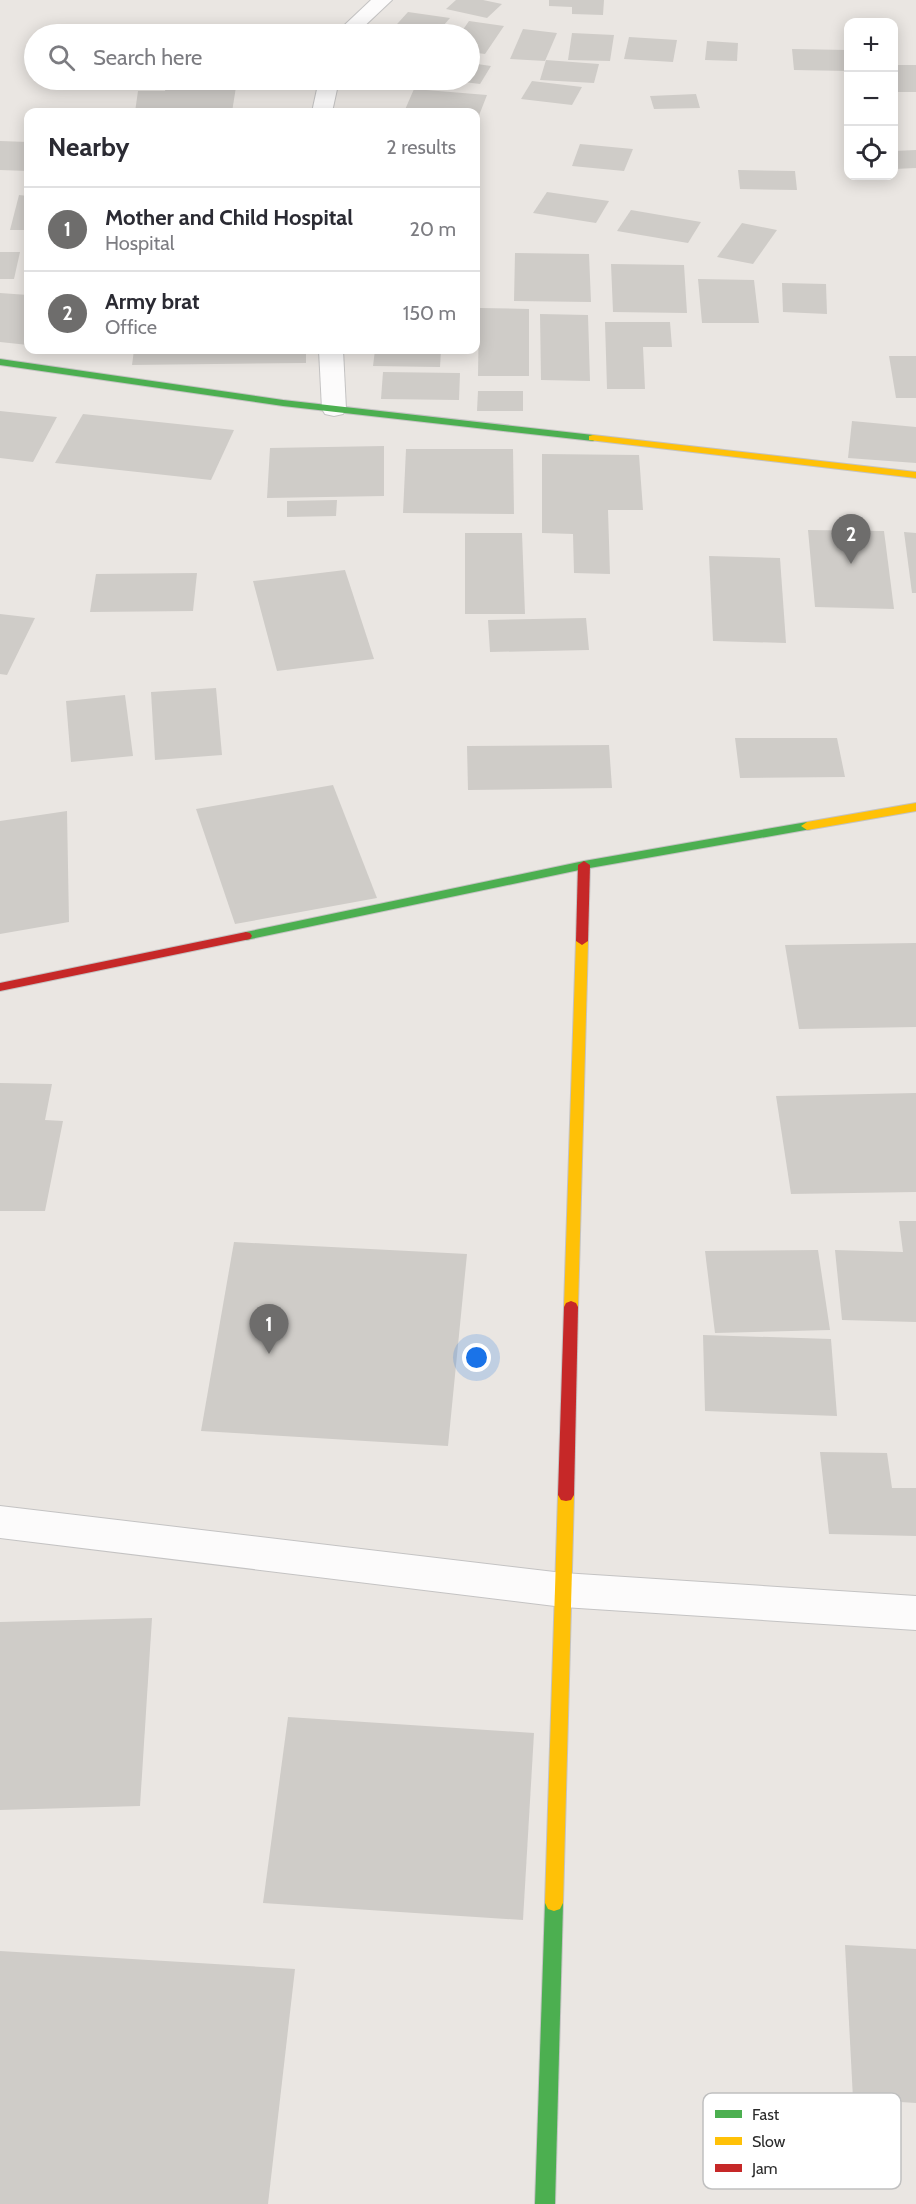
<!DOCTYPE html>
<html lang="en">
<head>
<meta charset="utf-8">
<style>
  :root { --surface:#fff; --page:#f2f2f3; --text:#2b2b33; --muted:#7c7c81; --line:#e1e1e2; --accent:#6e6d6c }
  body { margin:0; font-family:Cabin,sans-serif; background:var(--page); color:var(--text) }
  .controls { position:absolute; right:18px; top:18px; display:grid; overflow:hidden; border-radius:12px; box-shadow:0 3px 15px #0003 }
  .controls button { width:54px; height:54px; display:grid; place-items:center; padding:0; border:0; border-bottom:2px solid var(--line); background:var(--surface); color:var(--text); font:30px sans-serif }
  .you { position:absolute; left:477px; top:1358px; width:21px; height:21px; margin:-15px; border:4px solid #fff; border-radius:50%; background:#1a73e8; box-shadow:0 0 0 9px #1a73e833 }
  .badge { display:grid; place-items:center; width:39px; height:39px; border-radius:50%; background:var(--accent); color:#fff; font-size:20px; font-weight:700 }
  .pin { position:absolute; translate:-50% -50px; filter:drop-shadow(0 2px 3px #0008) }
  .pin::after { content:''; position:absolute; top:32px; width:21px; height:18px; background:inherit; clip-path:polygon(0 0,100% 0,50% 100%) }
  .list { margin:0; padding:0; list-style:none }
  h2 { display:flex; justify-content:space-between; align-items:center; height:78px; margin:0; padding:0 24px; font-size:26px }
  h2 small { font-size:20px; font-weight:400; color:var(--muted) }
  .list li { display:grid; grid-template-columns:39px 1fr auto; gap:18px; align-items:center; box-sizing:border-box; height:84px; padding:0 24px; border-top:2px solid var(--line) }
  .list b { display:block; font-size:22px; white-space:nowrap }
  .list p { margin:0; font-size:20px; white-space:nowrap; color:var(--muted) }
  .list em { font-size:20px; font-style:normal; color:var(--muted) }
  .icon { flex:none; width:33px; height:33px; fill:none; stroke:currentColor; stroke-width:2; stroke-linecap:round; stroke-linejoin:round }
  .map { position:relative; flex:none; width:916px; height:2204px; overflow:hidden }
  .search { position:absolute; background:var(--surface); box-shadow:0 3px 15px #0003; left:24px; top:24px; width:456px; height:66px; display:flex; align-items:center; gap:15px; box-sizing:border-box; padding:0 21px; border-radius:33px; color:var(--muted); font-size:22px }
  .panel { position:absolute; background:var(--surface); box-shadow:0 3px 15px #0003; left:24px; top:108px; width:456px; height:246px; border-radius:12px }
  .map>svg:first-child { display:block }
  .building { fill:#cfccc8 }
  .lines { fill:none; stroke-linecap:round; stroke-linejoin:round }
  .street-casing { stroke:#c4c3c3; stroke-width:2 }
  .fast-casing { stroke:#c4c3c3; stroke-width:2 }
  .slow-casing { stroke:#c4c3c3; stroke-width:2 }
  .jam-casing { stroke:#c4c3c3; stroke-width:2 }
  .street { fill:#fcfbfb; fill-rule:evenodd }
  .fast { fill:#4caf50; fill-rule:evenodd }
  .slow { fill:#ffc107; fill-rule:evenodd }
  .jam { fill:#c62828; fill-rule:evenodd }
  .key { fill:#fff; stroke:#c0c0c0; stroke-width:1.5 }
  .key-label { font-size:16px; fill:#2c2c2c }
</style>
</head>
<body>
<div class="map">
<svg width="916" height="2204" viewBox="0 0 916 2204">
  <rect width="100%" height="100%" fill="#eae6e2"/>
  <g class="building">
    <path d="M456 0H483L502 4 487 18 446 9Z"/>
    <path d="M549 0H604L603 15 572 14V7L549 6Z"/>
    <path d="M408 12 450 18 436 34H388Z"/>
    <path d="M469 21 504 26 485 54 470 52V34H460Z"/>
    <path d="M246 24V34H196V25Z"/>
    <path d="M523 29 557 33 545 61 510 59Z"/>
    <path d="M572 33 614 35 610 61 568 60Z"/>
    <path d="M629 37 677 40 673 62 624 59Z"/>
    <path d="M707 41 738 43 737 61 705 60Z"/>
    <path d="M792 49 848 50V71L794 70Z"/>
    <path d="M546 60 599 64 594 83 540 80Z"/>
    <path d="M470 63 491 66 480 84 456 81 470 80Z"/>
    <rect x="894" y="65" width="22" height="27"/>
    <path d="M532 81 582 87 572 105 521 99Z"/>
    <path d="M166 87H236L232 112H135L138 91H165Z"/>
    <path d="M414 89 487 95 476 123V112H404Z"/>
    <path d="M696 94 700 108 654 109 650 96Z"/>
    <path d="M0 141 28 142V171L0 170Z"/>
    <path d="M580 144 633 149 624 171 572 166Z"/>
    <path d="M916 150V168L894 169V151Z"/>
    <path d="M738 170 795 171 797 190 740 189Z"/>
    <path d="M547 192 609 201 596 223 533 213Z"/>
    <path d="M19 195 28 196V230H10Z"/>
    <path d="M631 210 701 222 688 243 617 231Z"/>
    <path d="M742 223 777 230 753 264 717 257Z"/>
    <path d="M0 252H20L14 279H0Z"/>
    <path d="M515 253 589 254 591 302 514 301Z"/>
    <path d="M611 264 684 265 687 313 613 312Z"/>
    <path d="M698 279 754 280 759 323H702Z"/>
    <path d="M782 283 826 284 827 314 783 312Z"/>
    <path d="M0 293 28 295V345L0 342Z"/>
    <path d="M479 308 529 309V376H478Z"/>
    <path d="M540 314 588 315 590 381 541 380Z"/>
    <path d="M605 322H670L672 347H643L645 389H607Z"/>
    <path d="M134 350H306V363L132 365Z"/>
    <path d="M375 350H441L440 367 373 366Z"/>
    <path d="M889 356H916V398H896Z"/>
    <path d="M383 372 460 373 459 400 381 399Z"/>
    <path d="M478 391H523V411H477Z"/>
    <path d="M0 411 57 417 33 462 0 458Z"/>
    <path d="M83 414 234 430 211 480 55 463Z"/>
    <path d="M852 421 916 427V463L848 458Z"/>
    <path d="M384 446V496L267 498 270 448Z"/>
    <path d="M406 449H513L514 514 403 513Z"/>
    <path d="M542 454 639 455 643 510H608L610 574 574 573 573 534 542 533Z"/>
    <path d="M337 500 336 516 287 517V501Z"/>
    <path d="M808 530 884 531 894 609 815 607Z"/>
    <path d="M904 532 916 533V593H912Z"/>
    <path d="M465 533H522L525 614H465Z"/>
    <path d="M709 556 780 558 786 643 713 641Z"/>
    <path d="M345 570 374 659 277 671 253 581Z"/>
    <path d="M197 573 193 611 90 612 96 574Z"/>
    <path d="M0 614 35 618 7 675 0 674Z"/>
    <path d="M586 618 589 650 490 652 488 620Z"/>
    <path d="M216 688 222 755 155 760 151 692Z"/>
    <path d="M125 695 133 756 71 762 66 701Z"/>
    <path d="M735 738H837L845 777 740 778Z"/>
    <path d="M609 745 612 788 468 790 467 746Z"/>
    <path d="M333 785 377 898 235 924 196 809Z"/>
    <path d="M67 811 69 922 0 934V821Z"/>
    <path d="M916 943V1027L799 1029 785 945Z"/>
    <path d="M0 1083 52 1084 45 1120 63 1121 45 1211H0Z"/>
    <path d="M916 1093V1192L791 1194 776 1096Z"/>
    <path d="M899 1221H916V1322L842 1320 835 1250 903 1252Z"/>
    <path d="M234 1242 467 1254 448 1446 201 1431Z"/>
    <path d="M818 1250 830 1330 715 1333 705 1251Z"/>
    <path d="M703 1335 831 1339 837 1416 705 1411Z"/>
    <path d="M820 1452 887 1453 892 1488H916V1536L829 1534Z"/>
    <path d="M152 1618 140 1806 0 1810V1622Z"/>
    <path d="M288 1717 534 1733 523 1920 263 1903Z"/>
    <path d="M845 1945 916 1949V2103L853 2099Z"/>
    <path d="M0 1951 295 1969 268 2204H0Z"/>
  </g>
  <g class="lines">
    <g class="street-casing">
      <g id="street">
        <path d="M371 0H392L356 34H335Z"/>
        <path d="M319 80H339L332 112H312Z"/>
        <path d="M319 350H343L346 409 343 414 334 416 325 414 322 409Z"/>
        <path d="M0 1506 563 1573 916 1596V1630L563 1607 0 1538Z"/>
      </g>
    </g>
    <g class="fast-casing">
      <g id="fast">
        <path d="M0 359 283 400 593 435 598 438 593 441 283 406 0 365Z"/>
        <path d="M807 822 811 823 813 826 811 829 584 869 246 940 240 936 246 932 584 861Z"/>
        <path d="M554 1895 560 1897 563 1903 555 2204H535L545 1903 548 1897Z"/>
      </g>
    </g>
    <g class="slow-casing">
      <g id="slow">
        <path d="M593 435 916 472V478L589 440V436Z"/>
        <path d="M916 803V811L807 830 801 826 807 822Z"/>
        <path d="M582 937 588 941 578 1307 576 1311H566L564 1307 576 941Z"/>
        <path d="M566 1489 571 1490 574 1495 563 1903 560 1909 554 1911 548 1909 545 1903 558 1495 561 1490Z"/>
      </g>
    </g>
    <g class="jam-casing">
      <g id="jam">
        <path d="M584 861 590 865 588 941 582 945 576 941 578 865Z"/>
        <path d="M246 932 250 933 252 936 250 939 0 991V983Z"/>
        <path d="M571 1301 576 1303 578 1307 574 1495 571 1500 566 1501 561 1500 558 1495 564 1307 566 1303Z"/>
      </g>
    </g>
    <use href="#street" class="street"/>
    <use href="#fast" class="fast"/>
    <use href="#slow" class="slow"/>
    <use href="#jam" class="jam"/>
  </g>
  <rect x="703" y="2093" width="198" height="96" rx="9" class="key"/>
  <rect x="715" y="2110" width="27" height="8" fill="#4caf50"/>
  <rect x="715" y="2137" width="27" height="8" fill="#ffc107"/>
  <rect x="715" y="2164" width="27" height="8" fill="#c62828"/>
  <g class="key-label">
    <text x="752" y="2120">Fast</text>
    <text x="752" y="2147">Slow</text>
    <text x="752" y="2174">Jam</text>
  </g>
</svg>
<div class="controls">
<button>+</button>
<button>−</button>
<button><svg class="icon" aria-label="locate" viewBox="0 0 24 24"><circle cx="12" cy="12" r="6"/><path d="M12 2v4M12 18v4M2 12h4M18 12h4"/></svg></button>
</div>
<div class="you"></div>
<div class="pin badge" style="left:269px;top:1354px">1</div>
<div class="pin badge" style="left:851px;top:564px">2</div>
<div class="search"><svg class="icon" aria-label="search" viewBox="0 0 24 24"><circle cx="10" cy="10" r="6"/><path d="M15 15l6 6"/></svg>Search here</div>
<section class="panel">
<h2>Nearby<small>2 results</small></h2>
<ul class="list">
<li><span class="badge">1</span><div><b>Mother and Child Hospital</b><p>Hospital</p></div><em>20 m</em></li>
<li><span class="badge">2</span><div><b>Army brat</b><p>Office</p></div><em>150 m</em></li>
</ul>
</section>
</div>
</body>
</html>
